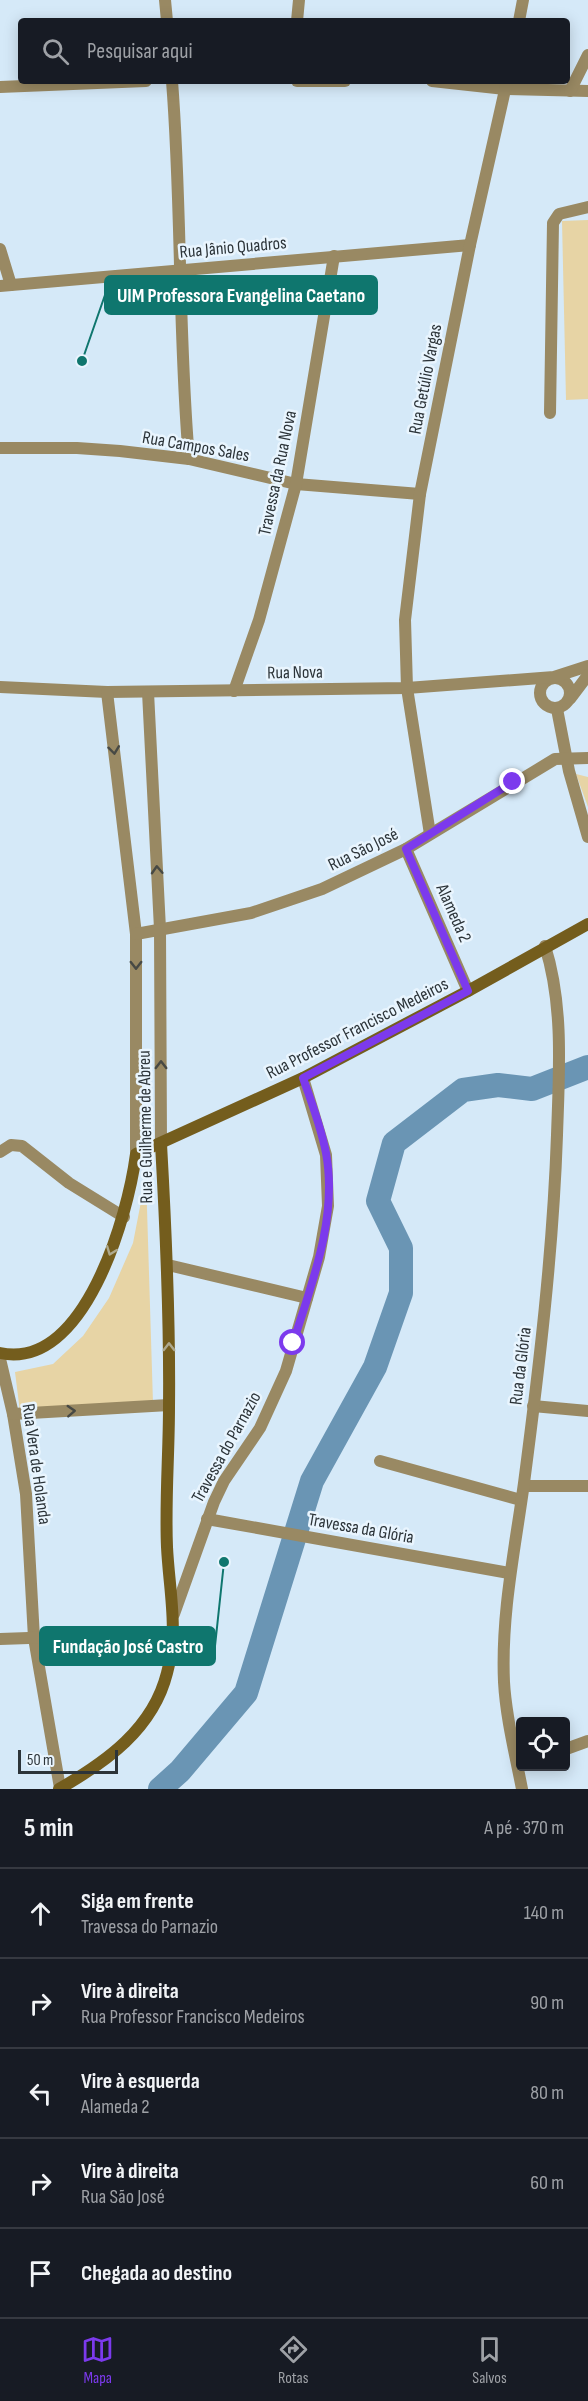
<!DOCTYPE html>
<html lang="pt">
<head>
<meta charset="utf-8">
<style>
  :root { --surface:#171b24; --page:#20242c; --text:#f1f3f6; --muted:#9ea1a6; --line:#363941; --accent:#7c3aed }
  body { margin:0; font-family:"Sofia Sans Condensed",sans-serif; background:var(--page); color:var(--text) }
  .controls { position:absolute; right:18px; bottom:18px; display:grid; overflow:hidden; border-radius:6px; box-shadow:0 3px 15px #0003 }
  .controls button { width:54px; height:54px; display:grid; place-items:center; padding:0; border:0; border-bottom:2px solid var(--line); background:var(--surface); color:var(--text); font:30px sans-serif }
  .scale { position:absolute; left:18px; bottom:15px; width:100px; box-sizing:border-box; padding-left:6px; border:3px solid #2c3439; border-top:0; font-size:16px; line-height:21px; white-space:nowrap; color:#2c3439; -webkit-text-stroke:4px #e9f5fe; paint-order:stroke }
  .stop { position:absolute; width:18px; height:18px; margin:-14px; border:4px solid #7c3aed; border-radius:50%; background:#fff }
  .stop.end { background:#7c3aed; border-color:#fff; box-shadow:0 2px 6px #0008 }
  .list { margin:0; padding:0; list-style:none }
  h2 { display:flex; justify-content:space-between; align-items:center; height:78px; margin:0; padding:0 24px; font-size:26px }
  h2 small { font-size:20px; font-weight:400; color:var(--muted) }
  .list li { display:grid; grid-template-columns:39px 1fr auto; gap:18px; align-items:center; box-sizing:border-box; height:90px; padding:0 24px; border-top:2px solid var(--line) }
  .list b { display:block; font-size:22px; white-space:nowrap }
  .list p { margin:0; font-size:20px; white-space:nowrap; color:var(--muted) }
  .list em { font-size:20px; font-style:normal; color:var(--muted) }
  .icon { flex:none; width:33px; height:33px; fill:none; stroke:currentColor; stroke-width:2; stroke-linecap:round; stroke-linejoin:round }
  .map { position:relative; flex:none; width:588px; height:1789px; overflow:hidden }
  .search { position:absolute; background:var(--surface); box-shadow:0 3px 15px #0003; left:18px; right:18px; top:18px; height:66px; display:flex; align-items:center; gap:15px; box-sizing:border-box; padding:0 21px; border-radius:6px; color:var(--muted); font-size:22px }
  .sheet { height:528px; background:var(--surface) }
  nav { display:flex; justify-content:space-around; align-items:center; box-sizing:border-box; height:84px; border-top:2px solid var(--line); background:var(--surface); font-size:16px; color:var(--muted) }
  nav a { display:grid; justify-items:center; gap:3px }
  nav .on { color:var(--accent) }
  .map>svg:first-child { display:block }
  .green { fill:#e7d4a5 }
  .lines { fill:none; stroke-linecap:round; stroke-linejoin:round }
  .river { stroke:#6a95b4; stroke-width:24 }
  .street { stroke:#998963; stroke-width:12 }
  .secondary { stroke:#745d1d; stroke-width:12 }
  .oneway { stroke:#474944 }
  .oneway2 { stroke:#aea98e }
  .route { stroke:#7c3aed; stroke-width:8 }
  .labels { text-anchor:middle; stroke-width:5; stroke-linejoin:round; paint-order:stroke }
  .street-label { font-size:18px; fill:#2c3439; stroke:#e9f5fe }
  .leader { fill:none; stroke:#0f766e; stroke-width:2 }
  .callout-dot { fill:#0f766e; stroke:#e9f5fe; stroke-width:2 }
  .callout { fill:#0f766e; stroke:#0f766e; stroke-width:2 }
  .callout-label { font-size:20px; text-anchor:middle; font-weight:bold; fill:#fff }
</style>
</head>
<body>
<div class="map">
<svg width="588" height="1789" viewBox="0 0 588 1789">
  <rect width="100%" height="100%" fill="#d5e9f8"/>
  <g class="green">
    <path d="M588 220V399L566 400 562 221Z"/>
    <path d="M576 774 588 777V807Z"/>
    <path d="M146 1176 153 1403 20 1412 15 1372 53 1364 83 1336 109 1298 133 1243Z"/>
  </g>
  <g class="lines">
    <path class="river" d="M160 1789 180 1771 246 1693 312 1481 375 1367 401 1293V1248L378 1201 394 1143 463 1090 498 1085 532 1089 588 1067"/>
    <g class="street">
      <path d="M165 0 167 21"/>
      <path d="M297 21 299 0"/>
      <path d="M519 21 523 0"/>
      <path d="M172 81C182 207 178 333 189 459"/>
      <path d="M297 81H345"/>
      <path d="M432 81 505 89 588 91"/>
      <path d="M0 87 146 81"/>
      <path d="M570 91 588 55"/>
      <path d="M0 249 11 285"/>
      <path d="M0 286 470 245"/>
      <path d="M550 413 553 223 559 214 588 207"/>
      <path d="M0 448H77L120 451 189 459 296 484 420 494"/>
      <circle cx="555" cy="693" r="15"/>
      <path d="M0 687 107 692 407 688 554 677 588 666"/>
      <path d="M234 691 259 620 296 484 334 256"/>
      <path d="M107 692 136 934V1154"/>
      <path d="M148 692 160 929 161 1144"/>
      <path d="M570 699 588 675"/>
      <path d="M557 709 569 771 588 837"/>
      <path d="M430 834 407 688 405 620 420 494 470 245 507 81"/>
      <path d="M406 849 468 991"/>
      <path d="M136 934 251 913 322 889 406 849 555 759 588 758"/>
      <path d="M0 1152 11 1145 22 1146 69 1183 124 1217"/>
      <path d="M168 1265 307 1298"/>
      <path d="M0 1359 13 1414 26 1494 34 1638 60 1788"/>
      <path d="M533 1406 588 1411"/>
      <path d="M13 1414 169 1405"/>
      <path d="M380 1461 521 1500"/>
      <path d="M524 1486H588"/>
      <path d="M207 1519 509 1573"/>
      <path d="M174 1614 214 1502 224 1481 260 1428 286 1371 319 1257 328 1206 326 1155 303 1078"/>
      <path d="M0 1639 172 1633"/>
      <path d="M566 1749 588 1741"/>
      <path d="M522 1789C515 1753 506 1718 504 1682 501 1614 515 1549 524 1483 539 1368 553 1252 557 1135 559 1073 564 1006 545 946"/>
    </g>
    <g class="secondary">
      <path d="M0 1353C85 1371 128 1215 136 1154L303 1078 468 991 588 924"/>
      <path d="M59 1789C106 1762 153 1729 167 1673 179 1631 169 1589 167 1547 165 1501 169 1453 169 1407 170 1319 166 1232 161 1144"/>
    </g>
  </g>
  <defs><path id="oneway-chevron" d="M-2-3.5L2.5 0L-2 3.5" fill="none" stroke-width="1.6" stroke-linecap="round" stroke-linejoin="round" transform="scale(1.5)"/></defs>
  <g class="oneway">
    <use href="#oneway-chevron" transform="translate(114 750) rotate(83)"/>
    <use href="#oneway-chevron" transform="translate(157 870) rotate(-93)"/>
    <use href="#oneway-chevron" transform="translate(136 965) rotate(90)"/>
    <use href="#oneway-chevron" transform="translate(161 1065) rotate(-90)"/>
    <use href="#oneway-chevron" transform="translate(71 1411) rotate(-3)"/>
  </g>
  <g class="oneway2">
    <use href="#oneway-chevron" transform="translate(111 1251) rotate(111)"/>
    <use href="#oneway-chevron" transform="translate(169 1347) rotate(-90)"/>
  </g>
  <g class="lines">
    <path class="route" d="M293 1343C312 1283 338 1217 326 1153 321 1127 312 1103 303 1078L468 991 406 849 513 782"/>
  </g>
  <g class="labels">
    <g class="street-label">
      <text transform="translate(233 247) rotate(-5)" y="6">Rua Jânio Quadros</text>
      <text transform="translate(425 379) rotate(-79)" y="6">Rua Getúlio Vargas</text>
      <text transform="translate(196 446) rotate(10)" y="6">Rua Campos Sales</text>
      <text transform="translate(277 473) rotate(-78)" y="6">Travessa da Rua Nova</text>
      <text transform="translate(295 672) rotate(-1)" y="6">Rua Nova</text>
      <text transform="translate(363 849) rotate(-26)" y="6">Rua São José</text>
      <text transform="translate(454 913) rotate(66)" y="6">Alameda 2</text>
      <text transform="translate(357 1028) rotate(-27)" y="6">Rua Professor Francisco Medeiros</text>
      <text transform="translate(145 1127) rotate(-91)" y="6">Rua e Guilherme de Abreu</text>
      <text transform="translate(520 1366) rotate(-83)" y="6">Rua da Glória</text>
      <text transform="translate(226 1447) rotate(-61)" y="6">Travessa do Parnazio</text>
      <text transform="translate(37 1464) rotate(82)" y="6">Rua Vera de Holanda</text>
      <text transform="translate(361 1528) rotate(10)" y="6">Travessa da Glória</text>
    </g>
  </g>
  <path class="leader" d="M82 361L105 295M224 1562L215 1646"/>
  <g class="callout-dot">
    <circle cx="82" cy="361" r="6"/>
    <circle cx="224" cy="1562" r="6"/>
  </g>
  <g class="callout">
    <rect x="105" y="276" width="272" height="38" rx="6"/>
    <rect x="40" y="1627" width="175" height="38" rx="6"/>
  </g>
  <g class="callout-label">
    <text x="241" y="302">UIM Professora Evangelina Caetano</text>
    <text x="128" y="1653">Fundação José Castro</text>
  </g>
</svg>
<div class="controls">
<button><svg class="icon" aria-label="locate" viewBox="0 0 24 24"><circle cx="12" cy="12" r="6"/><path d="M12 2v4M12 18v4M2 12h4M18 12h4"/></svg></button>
</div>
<div class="scale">50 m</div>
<div class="stop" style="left:293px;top:1343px"></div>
<div class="stop end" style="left:513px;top:782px"></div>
<div class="search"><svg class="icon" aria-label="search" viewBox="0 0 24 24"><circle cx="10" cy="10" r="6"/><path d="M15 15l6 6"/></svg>Pesquisar aqui</div>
</div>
<section class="sheet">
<h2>5 min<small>A pé · 370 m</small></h2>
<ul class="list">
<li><svg class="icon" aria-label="ahead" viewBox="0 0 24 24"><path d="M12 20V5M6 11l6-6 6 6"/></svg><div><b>Siga em frente</b><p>Travessa do Parnazio</p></div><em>140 m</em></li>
<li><svg class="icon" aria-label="right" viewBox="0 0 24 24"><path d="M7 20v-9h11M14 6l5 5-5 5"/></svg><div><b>Vire à direita</b><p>Rua Professor Francisco Medeiros</p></div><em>90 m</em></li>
<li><svg class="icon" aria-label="left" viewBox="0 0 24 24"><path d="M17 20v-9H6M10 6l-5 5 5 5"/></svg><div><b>Vire à esquerda</b><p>Alameda 2</p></div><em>80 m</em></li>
<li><svg class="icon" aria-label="right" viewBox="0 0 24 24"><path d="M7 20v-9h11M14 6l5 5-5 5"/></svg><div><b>Vire à direita</b><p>Rua São José</p></div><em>60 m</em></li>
<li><svg class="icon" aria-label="arrive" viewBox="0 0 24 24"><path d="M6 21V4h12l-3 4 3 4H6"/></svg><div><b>Chegada ao destino</b></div></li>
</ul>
</section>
<nav>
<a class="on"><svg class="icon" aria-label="map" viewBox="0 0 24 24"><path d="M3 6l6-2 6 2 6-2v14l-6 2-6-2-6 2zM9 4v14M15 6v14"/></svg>Mapa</a>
<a><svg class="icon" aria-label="directions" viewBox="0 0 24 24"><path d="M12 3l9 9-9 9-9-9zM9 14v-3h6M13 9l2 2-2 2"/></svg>Rotas</a>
<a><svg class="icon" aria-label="saved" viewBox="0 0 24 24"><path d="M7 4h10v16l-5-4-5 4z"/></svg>Salvos</a>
</nav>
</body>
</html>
